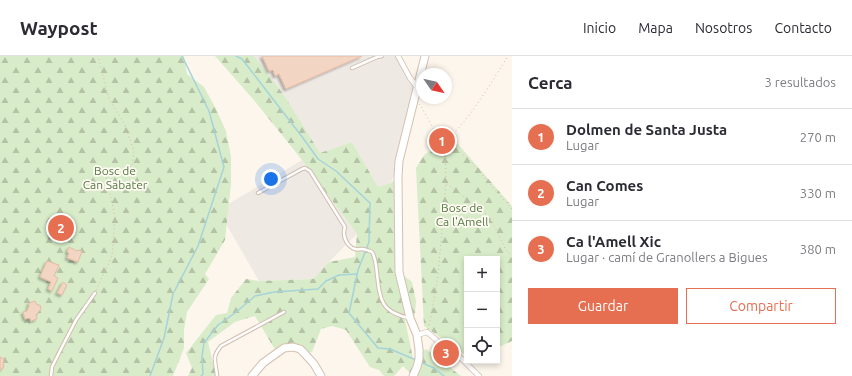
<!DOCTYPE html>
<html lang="es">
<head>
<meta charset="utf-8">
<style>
  :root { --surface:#fff; --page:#f7f7f7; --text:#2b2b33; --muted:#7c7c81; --line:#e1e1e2; --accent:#e76f51 }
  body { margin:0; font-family:Ubuntu,sans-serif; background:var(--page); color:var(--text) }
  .controls { position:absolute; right:12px; bottom:12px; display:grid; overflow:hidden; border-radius:0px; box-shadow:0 2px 6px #0003 }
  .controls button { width:36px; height:36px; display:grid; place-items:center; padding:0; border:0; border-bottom:1px solid var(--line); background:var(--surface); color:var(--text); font:20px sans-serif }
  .compass { position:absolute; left:416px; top:12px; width:36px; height:36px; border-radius:50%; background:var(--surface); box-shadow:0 2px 6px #0003; rotate:124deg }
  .you { position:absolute; left:271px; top:123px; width:14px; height:14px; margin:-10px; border:3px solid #fff; border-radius:50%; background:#1a73e8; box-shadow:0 0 0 6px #1a73e833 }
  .badge { display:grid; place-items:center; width:26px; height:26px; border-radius:50%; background:var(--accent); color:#fff; font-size:13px; font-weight:700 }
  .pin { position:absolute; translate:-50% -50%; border:2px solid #fff; box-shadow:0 1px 4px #0006 }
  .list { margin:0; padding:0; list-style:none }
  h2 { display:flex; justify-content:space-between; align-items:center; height:52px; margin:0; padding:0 16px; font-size:17px }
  h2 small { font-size:13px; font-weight:400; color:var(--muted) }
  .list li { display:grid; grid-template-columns:26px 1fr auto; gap:12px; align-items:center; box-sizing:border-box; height:56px; padding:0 16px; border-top:1px solid var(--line) }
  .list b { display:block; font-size:15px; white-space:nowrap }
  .list p { margin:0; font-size:13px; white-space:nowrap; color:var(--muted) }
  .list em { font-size:13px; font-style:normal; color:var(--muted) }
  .actions { display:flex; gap:8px; padding:12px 16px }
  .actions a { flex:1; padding:9px 0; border:1px solid var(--accent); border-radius:0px; text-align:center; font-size:14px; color:var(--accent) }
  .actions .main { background:var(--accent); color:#fff }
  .icon { flex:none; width:22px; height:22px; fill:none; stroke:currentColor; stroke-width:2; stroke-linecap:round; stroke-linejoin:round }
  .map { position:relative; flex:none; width:512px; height:320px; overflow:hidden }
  header { display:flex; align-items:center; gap:24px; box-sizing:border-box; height:56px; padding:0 20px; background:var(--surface); border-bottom:1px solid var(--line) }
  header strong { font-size:19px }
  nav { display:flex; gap:22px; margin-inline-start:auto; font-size:14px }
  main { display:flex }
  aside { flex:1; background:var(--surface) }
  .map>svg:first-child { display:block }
  .industrial { fill:#efe9e4 }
  .forest { fill:url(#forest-firs) }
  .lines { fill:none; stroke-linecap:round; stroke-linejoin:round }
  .stream { stroke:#a5d3da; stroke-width:1.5 }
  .building { fill:#f3d5c3; stroke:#e6bba3; filter:url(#shadow) }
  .lane-casing { stroke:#d1beb0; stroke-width:4.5 }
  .street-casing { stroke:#d1beb0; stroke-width:6 }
  .secondary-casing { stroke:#d6c0b0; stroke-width:9 }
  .path { stroke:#d9b8a5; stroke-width:1; stroke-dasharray:1 3; stroke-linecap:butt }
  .lane { stroke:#fff; stroke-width:2.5 }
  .street { stroke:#fff; stroke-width:4.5 }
  .secondary { stroke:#fff; stroke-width:7 }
  .labels { text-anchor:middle; stroke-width:3.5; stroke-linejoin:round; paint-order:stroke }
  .park-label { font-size:12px; fill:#537a41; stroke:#fffaf3 }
</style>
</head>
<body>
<header>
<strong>Waypost</strong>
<nav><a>Inicio</a><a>Mapa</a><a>Nosotros</a><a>Contacto</a></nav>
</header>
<main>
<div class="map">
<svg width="512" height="320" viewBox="0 0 512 320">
  <defs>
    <pattern id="forest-firs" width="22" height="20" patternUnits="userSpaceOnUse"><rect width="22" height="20" fill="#d8ecc9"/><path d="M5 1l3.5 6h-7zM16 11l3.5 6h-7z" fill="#b4c2a5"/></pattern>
    <filter id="shadow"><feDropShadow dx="-2" dy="2" stdDeviation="1" flood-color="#0004"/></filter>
  </defs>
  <rect width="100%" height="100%" fill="#fdf6ec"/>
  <g class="industrial">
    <path d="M254 0H401L417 31 399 105 391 127 378 131 352 86 320 97 284 39Z"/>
    <path d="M302 104 357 178 329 206 313 223 259 225 218 154Z"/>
  </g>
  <g class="forest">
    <path d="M0 0H184L187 18 204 31 215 51 226 75 231 101V128L225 184 205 218 209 223 187 256 184 274V292L173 320H0Z"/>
    <path d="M215 0H254L284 39 320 97 352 86 378 131 391 127 398 121 399 216 412 226 416 245 415 259 400 260 405 264 413 302 408 306 426 293 461 320H413L403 310 394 320H384L379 314 370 311 346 274 332 270 321 273 312 296 305 298 293 291 277 297 255 260 235 266 208 286 216 320H188L192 312 186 297 216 259 227 257 231 242 246 223 259 225 313 223 329 206 355 201 357 178 302 104 253 43Z"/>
    <path d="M445 85 457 87 512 150V285L497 292V203H467V300L424 270 416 112 424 99Z"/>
  </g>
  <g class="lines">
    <g class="stream">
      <path d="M236 0 242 3 303 82 318 103 336 115 370 147 369 186 358 214 349 257 378 292 390 293 416 304"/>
      <path d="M420 306 434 312 444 320"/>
      <path d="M150 320 164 282 173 238 198 190 224 111 209 55 182 0"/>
      <path d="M201 320 203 318 202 300 204 287 218 269 235 257 255 240 274 236 318 233 326 225 339 219 357 218"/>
    </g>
  </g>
  <g class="building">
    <path d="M262 0H362L286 33 279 18 275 20 273 14 269 15Z"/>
    <path d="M61 162 71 166 69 169H70L68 174 74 176 70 182 65 179 63 181 59 179 57 182 50 180 55 169 58 170Z"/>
    <path d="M69 191 77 195 78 194 82 195 78 206 67 202 69 197 67 196Z"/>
    <path d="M47 205 59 209 54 220 58 222 52 235 48 233 51 226 40 221Z"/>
    <path d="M63 226 67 229 62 239 57 237Z"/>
    <path d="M35 245 37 249H40L41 253 36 259 37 263 31 265 30 262 25 263 23 256 27 255 29 250V247Z"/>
    <path d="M436 289 449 300 443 307 438 302 433 295 438 292 435 290Z"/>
    <path d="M0 301 4 303 3 309H4L3 312H2L1 314H0Z"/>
  </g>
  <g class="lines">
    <g class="lane-casing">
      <g id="lane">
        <path d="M352 12 377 1 382 0"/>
        <path d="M258 137 302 113 305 112 310 115 345 171C342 179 346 190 355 193 359 194 358 193 362 193 365 193 369 195 372 196 376 203 376 209 377 218 380 244 381 256 409 262"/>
        <path d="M51 320 52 311 61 293 76 264 88 247 95 237"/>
        <path d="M217 320C216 306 211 302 221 290L284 256"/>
      </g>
    </g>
    <g class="street-casing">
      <g id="street">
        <path d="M398 0 410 22 417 31"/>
        <path d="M417 279 427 276 453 298 462 303 479 320"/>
      </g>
    </g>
    <g class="secondary-casing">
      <g id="secondary">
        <path d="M252 320 263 307 284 292 293 291 300 293 305 298 314 308 321 320"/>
        <path d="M413 320 417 311 419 303V293L417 279 410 262 399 216 398 121 399 105 425 0"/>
      </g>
    </g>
    <g class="path">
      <path d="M419 48 421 50 439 83C440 83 445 83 445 83 462 77 497 17 508 0"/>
      <path d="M445 83 454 90 471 106 512 153"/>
      <path d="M445 84 446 127 490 161 506 194 512 199"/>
      <path d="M96 234 112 200 115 161 106 120 132 110 134 95 125 69 109 43 98 0"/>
      <path d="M428 273 430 265 438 219 446 127"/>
    </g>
    <use href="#lane" class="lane"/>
    <use href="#street" class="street"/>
    <use href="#secondary" class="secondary"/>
  </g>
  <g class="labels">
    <g class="park-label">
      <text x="115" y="119">Bosc de<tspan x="115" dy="14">Can Sabater</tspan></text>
      <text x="462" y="156">Bosc de<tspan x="462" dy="14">Ca l'Amell</tspan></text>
    </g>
  </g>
</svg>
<div class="controls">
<button>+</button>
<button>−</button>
<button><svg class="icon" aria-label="locate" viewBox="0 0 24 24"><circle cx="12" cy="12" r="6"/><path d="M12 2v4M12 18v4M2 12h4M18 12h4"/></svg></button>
</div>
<svg class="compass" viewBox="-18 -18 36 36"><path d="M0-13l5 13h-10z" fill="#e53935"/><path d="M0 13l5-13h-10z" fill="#7c7c81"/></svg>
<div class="you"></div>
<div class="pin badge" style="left:442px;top:85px">1</div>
<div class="pin badge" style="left:61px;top:172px">2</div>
<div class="pin badge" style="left:446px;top:297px">3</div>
</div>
<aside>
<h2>Cerca<small>3 resultados</small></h2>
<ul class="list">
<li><span class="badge">1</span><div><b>Dolmen de Santa Justa</b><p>Lugar</p></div><em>270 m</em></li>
<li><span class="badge">2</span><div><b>Can Comes</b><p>Lugar</p></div><em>330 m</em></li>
<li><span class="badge">3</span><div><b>Ca l'Amell Xic</b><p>Lugar · camí de Granollers a Bigues</p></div><em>380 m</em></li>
</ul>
<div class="actions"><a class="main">Guardar</a><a>Compartir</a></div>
</aside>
</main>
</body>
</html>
